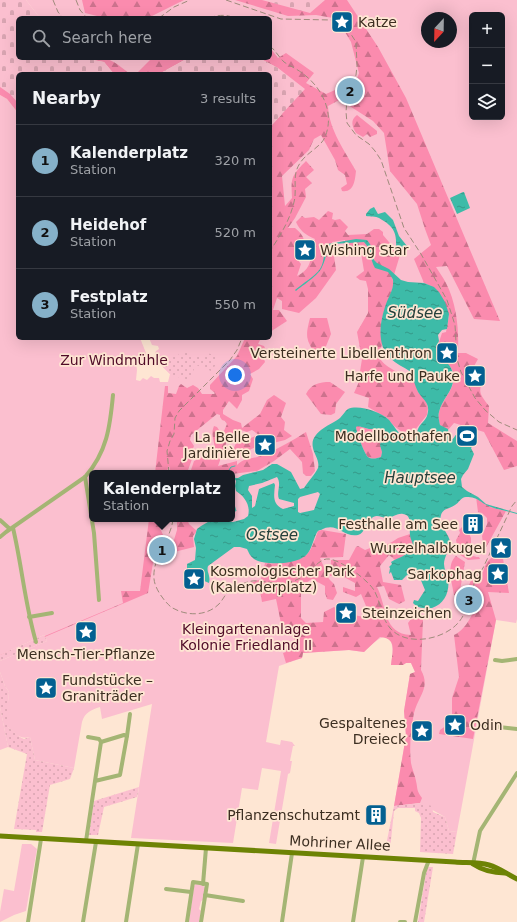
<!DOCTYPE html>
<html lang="en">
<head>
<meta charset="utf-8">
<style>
  :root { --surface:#171b24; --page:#20242c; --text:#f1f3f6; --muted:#9ea1a6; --line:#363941; --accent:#86b1c9 }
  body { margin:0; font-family:"DejaVu Sans",sans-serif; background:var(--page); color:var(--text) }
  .controls { position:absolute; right:12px; top:12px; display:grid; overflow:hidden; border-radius:6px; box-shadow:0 4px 16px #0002 }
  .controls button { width:36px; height:36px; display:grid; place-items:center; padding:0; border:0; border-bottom:1px solid var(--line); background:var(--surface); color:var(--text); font:20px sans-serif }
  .compass { position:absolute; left:421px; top:12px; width:36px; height:36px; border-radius:50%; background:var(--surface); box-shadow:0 4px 16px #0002; rotate:202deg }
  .you { position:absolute; left:235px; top:375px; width:14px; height:14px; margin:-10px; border:3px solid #fff; border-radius:50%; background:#1a73e8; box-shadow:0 0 0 6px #1a73e833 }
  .badge { display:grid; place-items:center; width:26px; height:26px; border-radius:50%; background:var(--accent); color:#111; font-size:13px; font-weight:700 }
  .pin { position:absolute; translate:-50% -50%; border:2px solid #fff; box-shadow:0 1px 4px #0006 }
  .popup { position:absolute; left:89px; top:470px; width:146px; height:52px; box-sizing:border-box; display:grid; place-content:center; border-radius:6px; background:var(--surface); filter:drop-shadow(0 1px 3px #0005); font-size:13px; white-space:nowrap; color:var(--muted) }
  .popup b { font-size:15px; color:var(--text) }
  .popup::after { content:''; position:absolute; left:50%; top:100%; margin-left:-8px; border:8px solid transparent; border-top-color:var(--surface) }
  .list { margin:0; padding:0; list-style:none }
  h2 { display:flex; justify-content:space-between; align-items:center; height:52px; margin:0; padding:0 16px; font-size:17px }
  h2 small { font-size:13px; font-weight:400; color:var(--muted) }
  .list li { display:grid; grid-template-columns:26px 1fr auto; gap:12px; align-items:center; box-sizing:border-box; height:72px; padding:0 16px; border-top:1px solid var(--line) }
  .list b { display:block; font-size:15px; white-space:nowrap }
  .list p { margin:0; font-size:13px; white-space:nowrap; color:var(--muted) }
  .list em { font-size:13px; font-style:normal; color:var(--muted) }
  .icon { flex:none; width:22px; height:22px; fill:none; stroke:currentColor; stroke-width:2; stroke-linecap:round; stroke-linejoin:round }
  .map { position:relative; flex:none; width:517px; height:922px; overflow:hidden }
  .search { position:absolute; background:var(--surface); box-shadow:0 4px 16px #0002; left:16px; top:16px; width:256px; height:44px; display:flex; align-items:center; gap:10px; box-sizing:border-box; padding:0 14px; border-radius:6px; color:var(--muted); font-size:15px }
  .panel { position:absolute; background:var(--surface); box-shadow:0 4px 16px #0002; left:16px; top:72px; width:256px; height:268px; border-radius:6px }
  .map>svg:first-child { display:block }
  .green { fill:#fbbfcf; fill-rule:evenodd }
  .forest { fill:url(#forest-firs) }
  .cemetery { fill:url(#cemetery-stones) }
  .park { fill:url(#park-dots) }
  .water { fill:url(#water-ripples); fill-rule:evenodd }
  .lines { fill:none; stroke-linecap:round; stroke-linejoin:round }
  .stream { stroke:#3dbba8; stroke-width:1 }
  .minor { stroke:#a4b574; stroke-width:4 }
  .major { stroke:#6d8304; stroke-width:5 }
  .rail { stroke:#9e8b7b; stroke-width:1; stroke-dasharray:6 3; stroke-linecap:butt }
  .labels { text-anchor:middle; stroke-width:3.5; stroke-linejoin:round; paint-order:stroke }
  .poi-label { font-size:14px; fill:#3c2e21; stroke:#fee6d3; text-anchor:end }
  .park-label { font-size:14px; fill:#500b28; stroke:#fee6d3 }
  .street-label { font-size:14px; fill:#3c2e21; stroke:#fee6d3 }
  .water-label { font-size:15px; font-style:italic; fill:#26413c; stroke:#fee6d3 }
</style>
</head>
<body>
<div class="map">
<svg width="517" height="922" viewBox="0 0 517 922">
  <defs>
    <pattern id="forest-firs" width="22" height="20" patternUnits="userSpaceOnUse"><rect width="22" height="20" fill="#fb8bae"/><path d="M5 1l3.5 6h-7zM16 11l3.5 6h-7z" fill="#cc728d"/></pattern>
    <pattern id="cemetery-stones" width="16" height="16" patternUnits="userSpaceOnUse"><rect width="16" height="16" fill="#fbbfcf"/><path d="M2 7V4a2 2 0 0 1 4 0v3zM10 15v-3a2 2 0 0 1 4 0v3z" fill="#d8a4b1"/></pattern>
    <pattern id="park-dots" width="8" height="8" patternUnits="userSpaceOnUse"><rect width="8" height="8" fill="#fbbfcf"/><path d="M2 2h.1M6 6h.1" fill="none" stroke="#d8a4b1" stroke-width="1.8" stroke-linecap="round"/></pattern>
    <pattern id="water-ripples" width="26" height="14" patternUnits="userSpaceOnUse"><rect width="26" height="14" fill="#3dbba8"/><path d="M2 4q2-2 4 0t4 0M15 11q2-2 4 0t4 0" fill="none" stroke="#349888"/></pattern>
  </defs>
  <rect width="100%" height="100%" fill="#fee6d3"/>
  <g class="green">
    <path d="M26 0H517V619L516 623 496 620 457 832 449 831 445 817 420 803 394 806 406 736 404 711 410 674 415 672 411 663H406L403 665H391C392 659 393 652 392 646 390 625 370 646 364 652L349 650 303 653 302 658 279 666 266 742 280 745 281 740 292 742 295 746H293L290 761H292L290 773 288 774 276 844 269 843 281 771 262 768 258 790 242 788 233 843 131 838 152 704 102 719 100 707C91 710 85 712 82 722L74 768 35 760 30 737C20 740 15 733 8 727V702L9 692 5 686 0 672V661L47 641 44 635 0 655V95L7 99 18 113V338H140L148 358 136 363 137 370 136 380 140 381 143 378 147 380 151 376 154 378H159L160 382H168L170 374 161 365 155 353 156 351 159 349 158 346 152 345 149 338H270V127L282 114 278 68 259 58H270V18H40ZM472 15H502V117H472ZM427 18H451V42H427ZM92 473H232V519H92Z"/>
    <path d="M82 58H188L159 74H114L104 62Z"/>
    <path d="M0 707 8 747 0 750Z"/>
    <path d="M22 844H31L37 849 26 911 14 915 0 922V912L4 889 14 891Z"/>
    <path d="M196 884 203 885 205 888 203 900 201 901 199 909 201 911 199 922H189L194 886Z"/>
  </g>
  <g class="forest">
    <path d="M82 0H184L150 17 140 18H105L85 13Z"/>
    <path d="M235 0H347L378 47 406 98 500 321 474 319 447 266 436 267C439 272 443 277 446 283 457 305 459 329 458 353H466L478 359 473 368 486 376C477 391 479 393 489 406L488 423 517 441V466L504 470 484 432 454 423 448 430 440 425C439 421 438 417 439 412 442 398 457 389 453 372 450 362 439 360 436 351L442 333 446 332 449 316 431 286 424 283 414 259 431 245 425 229 417 204 390 171 384 133 373 121 348 105 359 73 351 42 342 27 333 18 316 15 288 16Z"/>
    <path d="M270 49H271L278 58 286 53 314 73 306 83 326 94 335 90 343 98 328 106C329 130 345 151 356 171 355 180 354 193 342 191L341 188 347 184 345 175 338 170 335 160 321 135 314 139 309 150 282 176 285 206 292 198C291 178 291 176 306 161L314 170 306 177 312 183 305 189 306 197 295 218 288 228H295C309 240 304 243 297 259L301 264 297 276C316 267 308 253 315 239 306 235 300 231 296 222L302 216 305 218 314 217 319 220 328 211 333 213 332 219 335 220 340 219 348 227 345 231 348 235 367 234 374 229H379L383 232V235L400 255 394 275 392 277C396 287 389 296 386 306 384 312 381 320 381 327 380 332 383 340 382 345 381 349 377 352 379 356 381 366 405 376 414 379L418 392 426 401 428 408 427 415 415 430 402 432 394 426 387 418 368 407 369 398 354 393 358 384 362 359 357 332 368 313V289L366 281 360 280 356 277 364 271 360 247 351 251 345 244V240L332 242 336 270 316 298 299 313 282 309V301L277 298 273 310H279L287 321 270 332V127L282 114 278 68 259 58H270Z"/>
    <path d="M82 58C109 58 109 57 130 74H114L104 62Z"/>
    <path d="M152 58H188L159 74H136Z"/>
    <path d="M0 79 18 93V113L7 99 0 95Z"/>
    <path d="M357 115 377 131V134L370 137 367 134 363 137 356 133C352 126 350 120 357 115Z"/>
    <path d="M310 318H327L331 334 324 351 314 352C305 338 306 334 310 318Z"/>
    <path d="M245 338H261L258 344 264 346 266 350 263 356 265 362 259 369 250 374 253 379 249 391 242 395V400L237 409 229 401 223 410V414L233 420 241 423 242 428 260 414 267 400 274 395 286 403 281 417 285 422 284 430 292 436 285 440 273 443 272 446C267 446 260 445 256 447 246 450 244 459 233 450L237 441 245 440 259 435 252 430 247 432 241 430 227 441 218 466 237 461V465C245 457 254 459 264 455 279 448 292 441 306 432L313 454 315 471 311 476H306L303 473 302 462 290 449 274 461 257 471 232 474V473H190L194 461 215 451C215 442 210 435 214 426L217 427 219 430 224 431 227 424 225 421 222 420 220 417V415L217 414 191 435 190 440 194 446 191 453 192 459 187 473H171L169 466 166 473H155L165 386H168V393L176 394 179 386 181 384 187 388 193 385 198 388 202 394H214L215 393 210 389V385L237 356Z"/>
    <path d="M330 382 345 392 336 404 335 413 331 415 321 414 306 394C311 384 319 382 330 382Z"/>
    <path d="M358 426 369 429H382L383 431 380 439 382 452 381 457C377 458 372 460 368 457 365 455 356 431 356 427Z"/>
    <path d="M476 497 490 507 506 511 484 551 482 536 487 524V518L482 513 478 512Z"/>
    <path d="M149 519H156L167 544 153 563 148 593 0 656V655L123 603 121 591H140Z"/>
    <path d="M177 519H187L189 524 197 531 193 536 194 547 170 553 177 530Z"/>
    <path d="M462 527 468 531 471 538V544L466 545 468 554 476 557H479L480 559 468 560 459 554 456 540 460 533 459 530Z"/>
    <path d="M322 530 346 534 343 557 320 558 329 579 334 584 337 593 333 600 327 599 325 593V586L312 579 301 586V618L306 623 323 622 324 612 334 607 344 613 364 617 366 606 361 594 356 597 343 592V587L355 591V583L342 576H330L331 560H349L356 547 358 546 365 550 381 544 385 545 392 542 398 538 410 534 413 545C411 554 403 557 395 560L389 555 380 566 383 582 401 585 405 601 399 604 389 599 384 586 377 587C387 606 383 634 411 635L408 623 415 614 419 615 423 619 421 670C431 688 418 696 414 713 411 728 409 747 411 763 412 769 415 775 416 781 418 789 416 790 422 798L420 803 394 806 406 736 404 711 410 674 415 672 411 663H406L403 665H391C392 653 398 638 380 637L364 652 349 650 303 653 302 658 286 663 283 653 286 652V649L293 646 295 640 291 633H283L276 599 262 602 259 585 232 591 234 589 261 579 265 563C271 564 278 563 284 562 309 559 310 553 318 531Z"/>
    <path d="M502 553 509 593 488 592 496 620 473 739 439 734 440 730 447 725 454 729 459 725 452 714V698L459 677 454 635C468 629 477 606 480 592L475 586 467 596C469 584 470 576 483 572 487 559 490 558 502 553Z"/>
    <path d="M456 556 465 562 459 596 454 595C452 582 446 565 456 556Z"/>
  </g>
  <g class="cemetery">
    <path d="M0 0H26L40 18H18V58H82L104 62 114 74H18V103L10 94 0 87Z"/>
    <path d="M262 0H325L310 13Z"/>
    <path d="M188 58H259L278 68 305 89 270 127V74H159Z"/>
  </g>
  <g class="park">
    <path d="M180 351H188L190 354 196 357 199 356 203 357 207 353 214 355 217 359V365L212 368 211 371 196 365 190 378 188 380 171 375 161 365 164 361H168L171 356H178Z"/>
    <path d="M44 635 47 641 0 661V655Z"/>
    <path d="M0 672 5 686 9 692 8 702V727L20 737 24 739 30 737 35 760 74 768 70 779 50 785 42 832H36V830L14 829 27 754 8 747 0 707Z"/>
    <path d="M139 787 137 797 104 807 98 835H89L94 801Z"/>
    <path d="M420 803 432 806 433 812 445 817 449 831 457 832 453 854 420 852 421 818 419 813 415 811V808H398L394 811 390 850H385L394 806Z"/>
    <path d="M427 867H433L424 922H418Z"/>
  </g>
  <g class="water">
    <path d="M463 192H464L470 208 457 214 450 198Z"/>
    <path d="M374 207 378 214 385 212 393 220 399 236 407 246 406 249 402 251H396C397 233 395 227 379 218 376 216 370 217 366 216V214L370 209Z"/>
    <path d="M356 239 367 240 372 247 374 260 377 263 389 269 401 280 408 282 424 283 434 287 439 292 445 302 449 314 447 329 442 330 438 335 439 341 436 347V352C440 358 448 362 451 368 460 386 442 397 439 412 438 416 439 420 440 425L448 429 449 438 451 440C455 438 454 436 457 434 466 428 472 437 474 444L471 448 474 454 468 469 463 475 461 479 462 487 467 491 478 497 486 504 517 513V514C508 511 499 510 491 507 480 503 479 497 466 497 461 497 459 503 455 505 450 509 443 508 441 515 438 525 448 532 450 541 451 549 444 556 444 564 444 569 447 574 448 579 450 591 445 604 432 608 425 609 417 608 413 603L414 600 418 601 425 590 420 578 407 575 402 580H394L391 572 389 574 390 568 389 567 392 564 391 562C399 557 408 556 413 546 413 542 410 539 410 535 409 528 413 515 403 514 398 513 393 517 388 518 381 518 376 513 371 519 366 523 365 533 358 535 343 538 337 521 321 530 320 530 319 530 318 531 315 534 312 548 308 553 300 565 265 566 254 559 250 556 249 553 247 549L240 547H234L208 566C206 572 211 575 209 583L202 580C202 571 195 567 187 571V564L195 560 196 548 194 539 197 529 201 526 213 519H221L233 522 244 519 248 516C251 505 244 496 236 491L235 486 236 481 234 478H238L243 475 263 470 272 464H277L291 472 300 489 304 488C307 483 316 473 318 468 320 461 314 454 313 448 309 432 331 425 340 418 343 415 345 411 348 409 358 404 381 412 388 419 393 423 406 449 415 437 417 435 417 431 418 429 420 424 425 421 427 416 431 403 424 401 418 392 415 386 413 378 411 372 404 367 396 364 390 358 376 344 380 321 386 304 389 296 394 289 393 280 392 277 390 275 388 272L375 268C370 260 371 249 364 242L333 244C326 251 326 259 322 267 319 275 303 285 296 291L295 290C302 284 315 276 320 269 325 261 323 251 328 244ZM358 426 369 429H382L383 432 380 445 382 452 381 457C377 458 372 460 368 457 365 455 356 431 356 427ZM277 477C282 484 276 492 279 499L294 503V506L283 509C272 504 274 495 275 485L274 483 259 489 255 506 252 508V496L248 490 249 486 262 483ZM318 492 320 494 314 510 300 513 298 512V499L300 497Z"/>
  </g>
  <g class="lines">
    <g class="stream">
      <path d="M227 473 231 467 235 466"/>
      <path d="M232 477 235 478"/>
      <path d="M232 498 236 511 232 510"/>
    </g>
    <g class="minor">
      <path d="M85 477 94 533 99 600"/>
      <path d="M0 520 10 529"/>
      <path d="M13 528C22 566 25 605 36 642"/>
      <path d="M0 537 6 532 85 477C107 452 110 427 113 395"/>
      <path d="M29 617 52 613"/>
      <path d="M495 660 502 661 517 659"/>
      <path d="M482 725 517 729"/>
      <path d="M127 736 130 714"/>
      <path d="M88 737 99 739 101 742"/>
      <path d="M86 841 95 781 120 775 127 736 124 735 101 742 95 781"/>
      <path d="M473 864 480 831 517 773"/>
      <path d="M203 884 206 848"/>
      <path d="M166 889 191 892"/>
      <path d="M205 895 243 901"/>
      <path d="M28 922 41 839"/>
      <path d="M83 922 96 842"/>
      <path d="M126 922 138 844"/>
      <path d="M187 922 193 882 207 884 201 922"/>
      <path d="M282 922 292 853"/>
      <path d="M353 922 363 857"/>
      <path d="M400 922H405"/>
      <path d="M415 922 424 873 429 860"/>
    </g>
    <g class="major">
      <path d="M0 836 455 862C466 863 478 862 489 865 499 868 507 874 517 879"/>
      <path d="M473 864C482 870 494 873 505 873"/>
    </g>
    <g class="rail">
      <path d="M53 0 58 12 63 18"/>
      <path d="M76 0 80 10 87 18"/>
      <path d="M226 0 281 19 331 20 341 23 347 28 356 42 357 66 356 75 347 100 346 112 347 123 356 135 369 144 375 151 381 160 404 228 421 254 447 300 455 325 457 359 461 372 475 398 485 410 499 422 517 430"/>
      <path d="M159 18 174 7 190 0"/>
      <path d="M209 18C217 15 227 14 234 18"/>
      <path d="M270 46C275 50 279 57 284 62 290 66 297 69 302 73 322 87 335 113 325 137 320 149 303 153 297 169 293 180 297 191 294 202 290 220 280 236 270 251"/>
      <path d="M169 473 167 451 170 441 174 434 175 418 179 411 230 360 237 350 242 338"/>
      <path d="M173 519C171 540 152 557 154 579 155 589 164 601 171 607 185 616 206 617 219 604 226 596 225 591 238 586 244 583 251 580 258 581 272 582 280 586 294 581 298 579 303 577 307 574 313 569 320 558 329 559 341 560 370 581 375 592 381 604 381 617 390 628 406 647 443 640 458 623 467 613 469 599 473 587 475 580 479 574 483 568L512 506 517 500"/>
    </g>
  </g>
  <defs>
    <g id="sight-square" transform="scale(1.15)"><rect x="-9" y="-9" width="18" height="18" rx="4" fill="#036091" stroke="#fee6d3"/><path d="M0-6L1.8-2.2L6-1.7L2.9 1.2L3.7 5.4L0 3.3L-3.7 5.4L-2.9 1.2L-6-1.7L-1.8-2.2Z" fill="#fff"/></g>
    <g id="stadium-square" transform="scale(1.15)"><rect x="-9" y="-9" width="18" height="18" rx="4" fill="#036091" stroke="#fee6d3"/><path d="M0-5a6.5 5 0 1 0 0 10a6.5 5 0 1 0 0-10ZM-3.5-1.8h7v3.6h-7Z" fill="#fff"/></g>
    <g id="building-square" transform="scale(1.15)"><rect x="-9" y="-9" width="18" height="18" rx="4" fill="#036091" stroke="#fee6d3"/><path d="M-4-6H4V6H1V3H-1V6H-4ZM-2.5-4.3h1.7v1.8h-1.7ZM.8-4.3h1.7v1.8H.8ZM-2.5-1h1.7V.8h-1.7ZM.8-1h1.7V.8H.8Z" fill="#fff"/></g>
  </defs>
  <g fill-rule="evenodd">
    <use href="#sight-square" x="342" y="22"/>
    <use href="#sight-square" x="305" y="250"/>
    <use href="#sight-square" x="447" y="353"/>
    <use href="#sight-square" x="475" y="376"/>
    <use href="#stadium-square" x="467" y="436"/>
    <use href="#sight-square" x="265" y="445"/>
    <use href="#building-square" x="473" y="524"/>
    <use href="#sight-square" x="501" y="548"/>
    <use href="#sight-square" x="498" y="574"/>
    <use href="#sight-square" x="194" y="579"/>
    <use href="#sight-square" x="346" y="613"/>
    <use href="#sight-square" x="86" y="632"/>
    <use href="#sight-square" x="46" y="688"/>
    <use href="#sight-square" x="455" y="725"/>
    <use href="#sight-square" x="422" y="731"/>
    <use href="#building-square" x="376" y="815"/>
  </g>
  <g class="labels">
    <g class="poi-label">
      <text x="358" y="27" text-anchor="start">Katze</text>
      <text x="320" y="255" text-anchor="start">Wishing Star</text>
      <text x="432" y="358">Versteinerte Libellenthron</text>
      <text x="460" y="381">Harfe und Pauke</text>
      <text x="452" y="441">Modellboothafen</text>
      <text x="250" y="442">La Belle<tspan x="250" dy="16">Jardinière</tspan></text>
      <text x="458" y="529">Festhalle am See</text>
      <text x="486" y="553">Wurzelhalbkugel</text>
      <text x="210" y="576" text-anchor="start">Kosmologischer Park<tspan x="210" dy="16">(Kalenderplatz)</tspan></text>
      <text x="482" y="579">Sarkophag</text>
      <text x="362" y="618" text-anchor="start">Steinzeichen</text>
      <text x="86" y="659" text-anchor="middle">Mensch-Tier-Pflanze</text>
      <text x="62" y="685" text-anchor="start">Fundstücke –<tspan x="62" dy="16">Graniträder</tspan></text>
      <text x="406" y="728">Gespaltenes<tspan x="406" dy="16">Dreieck</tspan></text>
      <text x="470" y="730" text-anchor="start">Odin</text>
      <text x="360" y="820">Pflanzenschutzamt</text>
    </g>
    <g class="park-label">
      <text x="114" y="365">Zur Windmühle</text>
      <text x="246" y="634">Kleingartenanlage<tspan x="246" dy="16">Kolonie Friedland II</tspan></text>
    </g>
    <g class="street-label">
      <text transform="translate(340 843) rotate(3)" y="5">Mohriner Allee</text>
    </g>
    <g class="water-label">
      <text x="415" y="318">Südsee</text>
      <text x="420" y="483">Hauptsee</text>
      <text x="272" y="540">Ostsee</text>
    </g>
  </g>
</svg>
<div class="controls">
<button>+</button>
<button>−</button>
<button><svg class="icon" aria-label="layers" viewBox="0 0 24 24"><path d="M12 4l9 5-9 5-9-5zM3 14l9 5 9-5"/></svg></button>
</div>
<svg class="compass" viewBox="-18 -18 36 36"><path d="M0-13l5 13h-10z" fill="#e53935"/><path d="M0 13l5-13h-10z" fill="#9ea1a6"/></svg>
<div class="you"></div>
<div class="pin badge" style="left:162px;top:550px">1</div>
<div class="popup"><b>Kalenderplatz</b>Station</div>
<div class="pin badge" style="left:350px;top:91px">2</div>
<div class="pin badge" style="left:469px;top:600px">3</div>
<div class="search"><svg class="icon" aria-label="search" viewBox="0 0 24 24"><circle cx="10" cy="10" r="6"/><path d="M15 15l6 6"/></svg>Search here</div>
<section class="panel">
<h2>Nearby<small>3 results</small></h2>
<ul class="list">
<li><span class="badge">1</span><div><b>Kalenderplatz</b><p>Station</p></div><em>320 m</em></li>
<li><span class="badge">2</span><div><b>Heidehof</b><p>Station</p></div><em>520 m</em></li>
<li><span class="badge">3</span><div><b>Festplatz</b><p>Station</p></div><em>550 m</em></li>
</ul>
</section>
</div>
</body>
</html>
